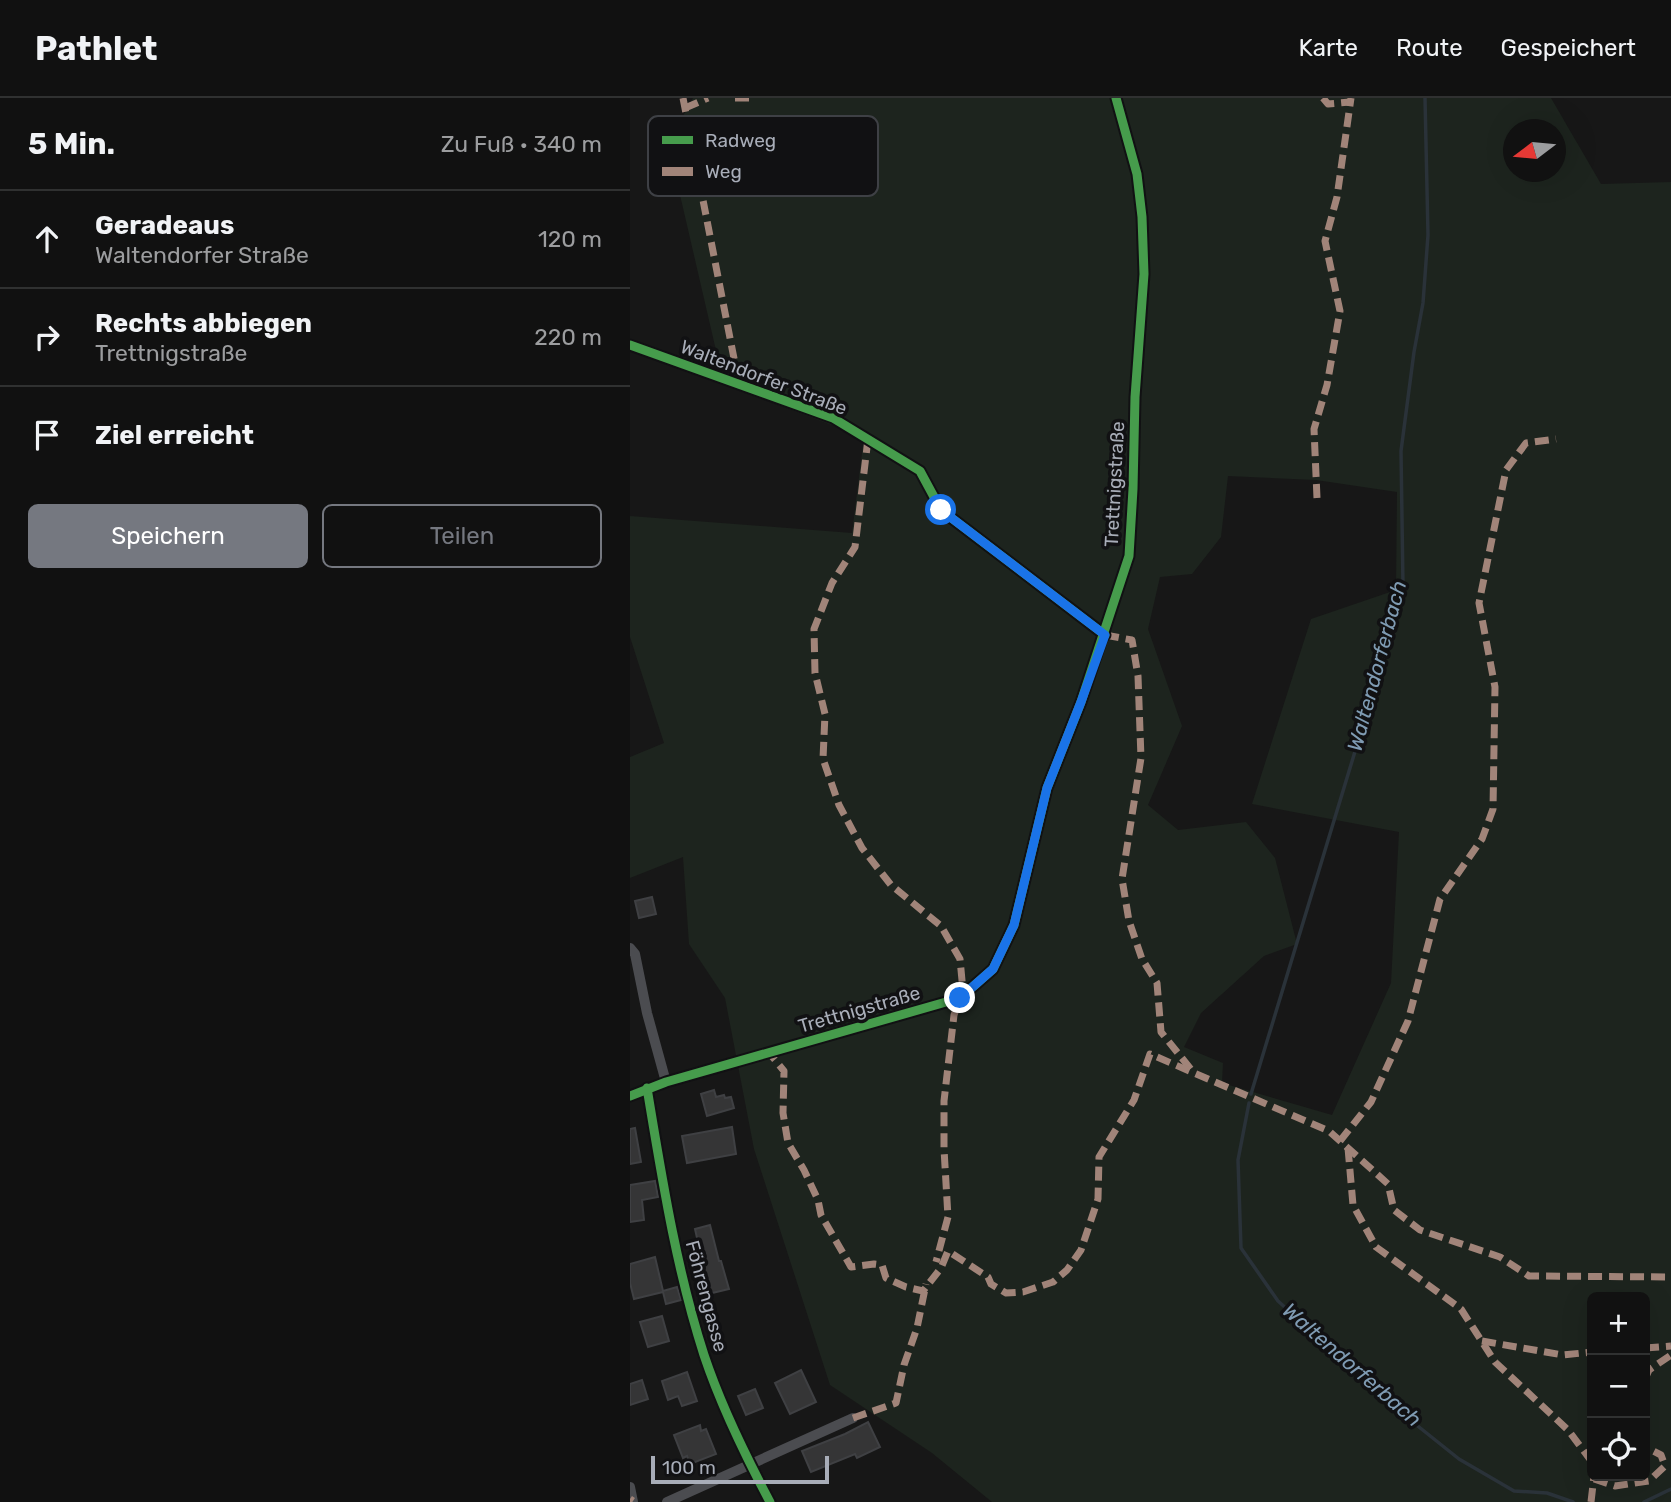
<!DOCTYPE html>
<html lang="de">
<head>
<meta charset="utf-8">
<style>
  :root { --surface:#111; --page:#1e1f1f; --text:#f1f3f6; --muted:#9c9d9f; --line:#303131; --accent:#757880 }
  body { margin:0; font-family:Rubik,sans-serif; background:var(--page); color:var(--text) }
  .controls { position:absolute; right:21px; bottom:21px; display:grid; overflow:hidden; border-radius:10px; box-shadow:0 7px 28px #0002 }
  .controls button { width:63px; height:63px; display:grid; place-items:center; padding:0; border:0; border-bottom:2px solid var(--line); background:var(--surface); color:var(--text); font:35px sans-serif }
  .compass { position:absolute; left:873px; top:21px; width:63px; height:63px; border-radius:50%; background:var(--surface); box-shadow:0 7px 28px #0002; rotate:254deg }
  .scale { position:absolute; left:21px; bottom:18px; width:178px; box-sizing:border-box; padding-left:7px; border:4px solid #a8adb8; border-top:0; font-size:19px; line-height:24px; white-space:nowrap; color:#a8adb8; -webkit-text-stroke:5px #111113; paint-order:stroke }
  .stop { position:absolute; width:21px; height:21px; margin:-16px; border:5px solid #1a73e8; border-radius:50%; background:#fff }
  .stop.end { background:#1a73e8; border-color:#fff; box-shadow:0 2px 7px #0008 }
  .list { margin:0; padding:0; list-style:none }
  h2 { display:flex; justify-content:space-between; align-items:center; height:91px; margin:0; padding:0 28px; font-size:30px }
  h2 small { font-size:23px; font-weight:400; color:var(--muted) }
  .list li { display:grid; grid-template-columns:46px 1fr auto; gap:21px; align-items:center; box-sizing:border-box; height:98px; padding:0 28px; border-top:2px solid var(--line) }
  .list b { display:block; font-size:26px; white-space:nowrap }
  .list p { margin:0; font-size:23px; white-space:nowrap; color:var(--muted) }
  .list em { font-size:23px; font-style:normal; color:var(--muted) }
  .actions { display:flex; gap:14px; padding:21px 28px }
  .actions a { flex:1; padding:16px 0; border:2px solid var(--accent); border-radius:10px; text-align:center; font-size:24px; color:var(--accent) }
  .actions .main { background:var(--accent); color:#fff }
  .icon { flex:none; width:38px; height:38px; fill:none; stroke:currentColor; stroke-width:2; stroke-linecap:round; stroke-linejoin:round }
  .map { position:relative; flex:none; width:1041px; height:1404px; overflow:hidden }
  header { display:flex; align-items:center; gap:42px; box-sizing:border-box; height:98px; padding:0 35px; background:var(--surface); border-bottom:2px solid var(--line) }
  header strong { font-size:33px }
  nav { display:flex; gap:38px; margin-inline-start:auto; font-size:24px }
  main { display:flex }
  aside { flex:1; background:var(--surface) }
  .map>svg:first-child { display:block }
  .green { fill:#1d241e; fill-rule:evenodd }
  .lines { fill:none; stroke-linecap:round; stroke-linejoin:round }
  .stream { stroke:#2a3239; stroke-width:3.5 }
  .building { fill:#353536; stroke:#3f4043; stroke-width:2 }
  .minor { stroke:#4b4c50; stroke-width:10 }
  .quiet { stroke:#a18479; stroke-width:7; stroke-dasharray:14 7; stroke-linecap:butt }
  .cycleway-casing { stroke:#111113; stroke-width:13 }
  .cycleway { stroke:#469c4c; stroke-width:9 }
  .route { stroke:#1a73e8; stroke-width:9 }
  .labels { text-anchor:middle; stroke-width:7; stroke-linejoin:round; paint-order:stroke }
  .street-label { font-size:19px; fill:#a8adb8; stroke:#111113 }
  .water-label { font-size:21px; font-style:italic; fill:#7f9bb3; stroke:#111113 }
  .key { fill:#111113; stroke:#3e4045; stroke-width:2 }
  .key-label { font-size:19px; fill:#a8adb8 }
</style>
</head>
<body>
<header>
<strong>Pathlet</strong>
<nav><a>Karte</a><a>Route</a><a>Gespeichert</a></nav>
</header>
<main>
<aside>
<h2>5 Min.<small>Zu Fuß · 340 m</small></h2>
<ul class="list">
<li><svg class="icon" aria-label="ahead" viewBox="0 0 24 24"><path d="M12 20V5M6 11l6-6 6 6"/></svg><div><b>Geradeaus</b><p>Waltendorfer Straße</p></div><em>120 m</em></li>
<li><svg class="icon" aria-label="right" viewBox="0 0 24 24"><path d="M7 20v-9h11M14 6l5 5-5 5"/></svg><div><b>Rechts abbiegen</b><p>Trettnigstraße</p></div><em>220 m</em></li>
<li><svg class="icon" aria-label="arrive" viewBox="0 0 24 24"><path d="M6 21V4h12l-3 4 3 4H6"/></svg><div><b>Ziel erreicht</b></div></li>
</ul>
<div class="actions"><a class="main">Speichern</a><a>Teilen</a></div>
</aside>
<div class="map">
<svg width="1041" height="1404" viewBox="0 0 1041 1404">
  <rect width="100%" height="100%" fill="#171717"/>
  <path class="green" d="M63 0H921L971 86 1041 84V1404H362L302 1355 200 1287 124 1051 95 900 59 846 53 759 0 780V659L34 645 0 539V418L222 435 234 339 94 287 38 45ZM884 32H926V74H884ZM598 378 686 382 767 394 766 492 681 521 622 706 769 734 761 885 702 1017 592 985 593 965 554 949 571 915 634 858 667 846 645 760 616 724 548 732 518 707 552 628 518 531 530 479 562 476 591 439ZM962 1199H1015V1378H962Z"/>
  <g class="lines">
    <g class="stream">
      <path d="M621 996 754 558 773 488 771 353 784 254 793 205 798 137 795 0"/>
      <path d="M619 1005 608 1062 611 1150 648 1203 691 1242 738 1279 784 1325 829 1361 884 1393 917 1395 943 1404"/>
      <path d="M1014 1404 1041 1391"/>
    </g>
  </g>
  <g class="building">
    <path d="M22 799 26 816 9 820 5 803Z"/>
    <path d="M84 992 86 999 94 997 95 1000 101 999 104 1010 77 1018 71 996Z"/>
    <path d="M102 1029 106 1056 57 1065 52 1038Z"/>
    <path d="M5 1030 11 1064 0 1066V1031Z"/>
    <path d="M25 1083 28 1099 12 1102 14 1122 0 1124V1087Z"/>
    <path d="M80 1127 89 1163H91L99 1191 78 1196 71 1168 73 1167 65 1131Z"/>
    <path d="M25 1159 33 1193 47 1189 51 1202 36 1206 33 1194 4 1201 0 1185V1166Z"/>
    <path d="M32 1218 39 1243 18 1249 10 1224Z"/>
    <path d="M171 1272 186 1304 160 1316 145 1285Z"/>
    <path d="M57 1274 67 1303 52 1308 48 1298 38 1302 32 1283Z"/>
    <path d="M12 1282 18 1301 0 1307V1286Z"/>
    <path d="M125 1291 133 1310 116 1317 108 1298Z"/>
    <path d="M238 1324 250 1349 227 1360 225 1356 181 1374 172 1353 215 1336Z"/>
    <path d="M70 1327 71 1333 76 1331 86 1356 60 1366 57 1358 53 1360 44 1337Z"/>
  </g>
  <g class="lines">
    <g class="minor">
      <path d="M0 247 203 320 290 373 311 412 475 537"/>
      <path d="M0 850 5 856 17 915 36 984"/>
      <path d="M17 990C32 1080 46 1170 74 1257 91 1308 115 1357 140 1404"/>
      <path d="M0 998 36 984 330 900 363 871 384 827 417 690 451 604 499 458 503 391 505 299 514 176 512 119 507 76 486 0"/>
      <path d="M0 1389 3 1404"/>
      <path d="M37 1404 223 1320"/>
    </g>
    <g class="quiet">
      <path d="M53 0 109 286"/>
      <path d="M105 0H121"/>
      <path d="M693 0 698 6 720 4"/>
      <path d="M55 10 78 0"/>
      <path d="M238 341 225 449 202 485 184 531 185 575 195 616 193 661 209 707 232 750 261 787 311 828 330 861 333 893 324 917 314 1003V1051L318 1119 306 1164"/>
      <path d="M687 400 684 331 697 287 710 213 695 143 707 99 721 0"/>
      <path d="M475 537 502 542 508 578 511 660 492 781 499 823 512 861 527 885 531 934 564 975"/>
      <path d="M136 951 154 973 153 1015 158 1045 174 1072 188 1102 191 1117 221 1169 244 1166 252 1167 256 1180 276 1189 293 1193 311 1170 318 1153 358 1179 361 1186 376 1195 393 1194 423 1184 437 1172 451 1152 468 1101 469 1059 504 1002 520 956 699 1033 758 1086 764 1112 790 1132 870 1159 899 1178 1041 1179"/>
      <path d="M710 1043 741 1004 778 923 810 801 852 741 863 711 865 589 849 505 876 372 896 345 926 341"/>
      <path d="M718 1050 723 1107 746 1149 831 1211 865 1264 938 1332 962 1364"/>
      <path d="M852 1243 933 1257 962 1254"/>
      <path d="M1015 1250 1041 1248"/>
      <path d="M1015 1281 1019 1272 1041 1257"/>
      <path d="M223 1320 266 1305 274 1267 287 1230 296 1186"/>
      <path d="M964 1381 985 1388 1019 1383 1035 1368 1031 1357 1015 1349"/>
      <path d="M0 1401 3 1403"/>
      <path d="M961 1404 964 1378"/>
    </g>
    <g class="cycleway-casing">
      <g id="cycleway">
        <path d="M0 247 203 320 290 373 311 412 475 537"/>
        <path d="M17 990C32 1080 46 1170 74 1257 91 1308 115 1357 140 1404"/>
        <path d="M0 998 36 984 330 900 363 871 384 827 417 690 451 604 499 458 503 391 505 299 514 176 512 119 507 76 486 0"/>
      </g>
    </g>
    <use href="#cycleway" class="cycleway"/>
  </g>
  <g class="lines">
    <path class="route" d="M311 412 475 537 451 604 417 690 384 827 363 871 330 900"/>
  </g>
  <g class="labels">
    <g class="street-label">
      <text transform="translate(134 279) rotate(21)" y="7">Waltendorfer Straße</text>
      <text transform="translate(484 386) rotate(-87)" y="7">Trettnigstraße</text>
      <text transform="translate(229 911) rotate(-16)" y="7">Trettnigstraße</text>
      <text transform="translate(77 1198) rotate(75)" y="7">Föhrengasse</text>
    </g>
    <g class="water-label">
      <text transform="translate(747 568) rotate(-75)" y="7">Waltendorferbach</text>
      <text transform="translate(722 1267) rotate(41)" y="7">Waltendorferbach</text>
    </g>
  </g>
  <rect x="18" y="18" width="230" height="80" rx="10" class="key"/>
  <rect x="32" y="38" width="31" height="8" fill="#469c4c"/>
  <rect x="32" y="69" width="31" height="9" fill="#a18479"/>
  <g class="key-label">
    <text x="75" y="49">Radweg</text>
    <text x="75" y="80">Weg</text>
  </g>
</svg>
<div class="controls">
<button>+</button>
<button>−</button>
<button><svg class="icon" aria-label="locate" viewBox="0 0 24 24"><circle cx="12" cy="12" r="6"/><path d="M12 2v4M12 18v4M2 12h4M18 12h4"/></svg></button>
</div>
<svg class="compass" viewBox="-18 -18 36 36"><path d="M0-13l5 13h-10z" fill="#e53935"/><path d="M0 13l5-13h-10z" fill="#9c9d9f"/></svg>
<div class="scale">100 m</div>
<div class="stop" style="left:311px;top:412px"></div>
<div class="stop end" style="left:330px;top:900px"></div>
</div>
</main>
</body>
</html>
